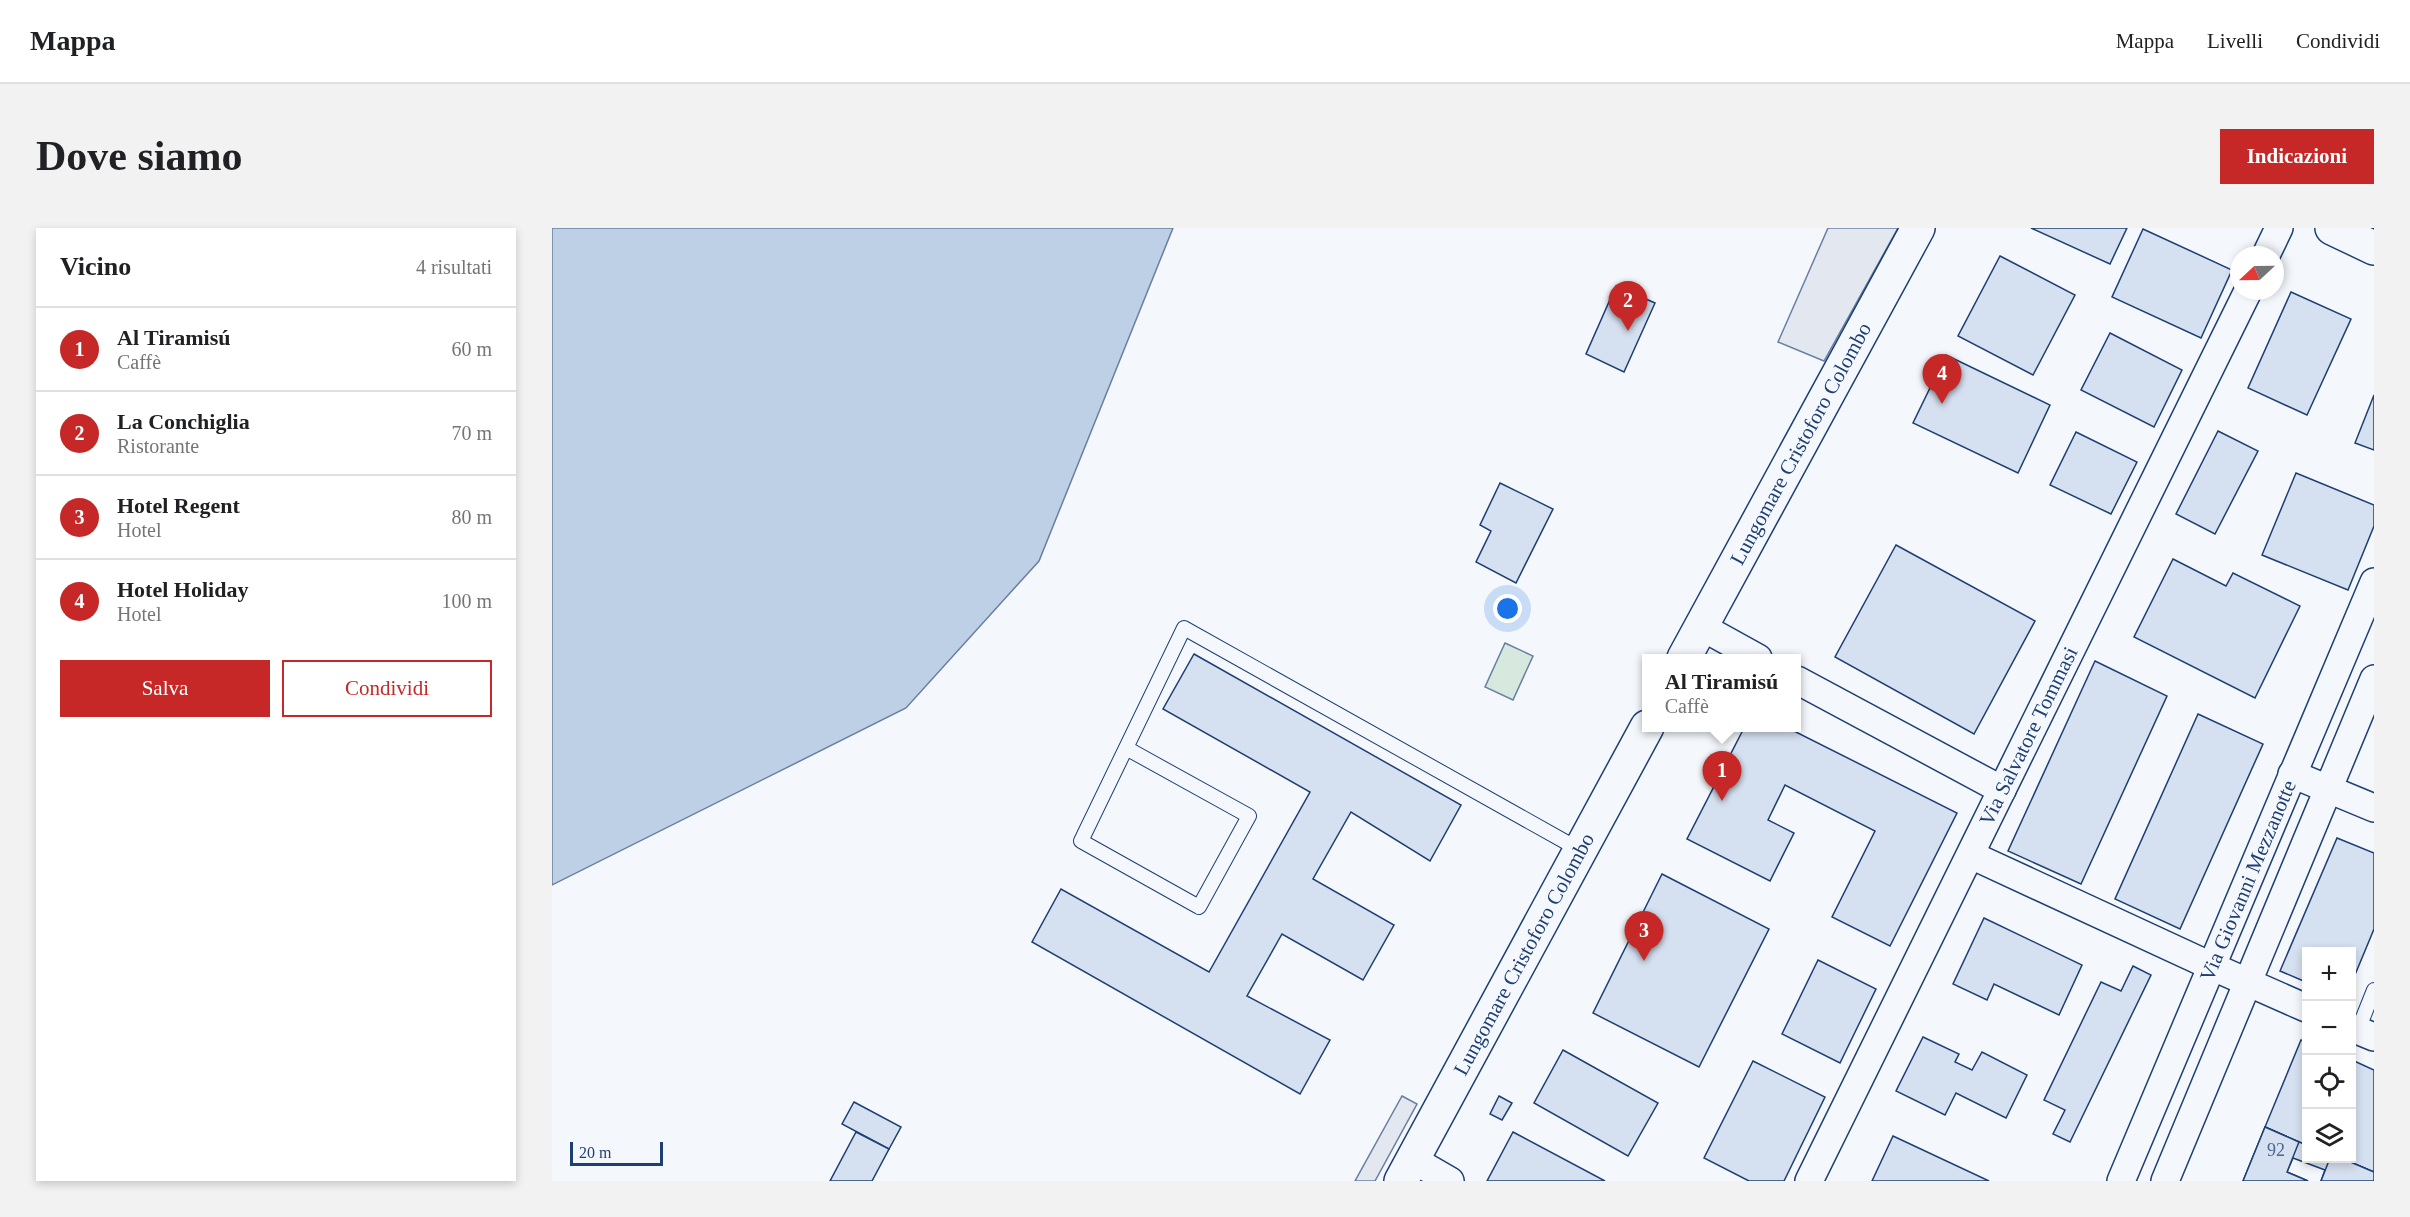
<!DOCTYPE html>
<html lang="it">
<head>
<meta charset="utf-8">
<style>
  :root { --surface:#fff; --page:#f2f2f2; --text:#202124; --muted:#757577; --line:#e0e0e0; --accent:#c62828 }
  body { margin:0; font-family:"Times New Roman",serif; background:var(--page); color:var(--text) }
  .controls { position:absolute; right:18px; bottom:18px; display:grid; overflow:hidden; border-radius:0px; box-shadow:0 3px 9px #0003 }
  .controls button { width:54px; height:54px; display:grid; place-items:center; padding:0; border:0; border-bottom:2px solid var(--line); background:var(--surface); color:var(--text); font:30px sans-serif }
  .compass { position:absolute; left:1678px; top:18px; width:54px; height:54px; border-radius:50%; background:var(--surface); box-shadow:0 3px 9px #0003; rotate:248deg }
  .scale { position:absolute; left:18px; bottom:15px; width:93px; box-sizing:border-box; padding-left:6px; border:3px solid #1d3f73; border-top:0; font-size:16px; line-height:21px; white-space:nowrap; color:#1d3f73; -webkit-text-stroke:4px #f4f7fb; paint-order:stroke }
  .you { position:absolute; left:956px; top:381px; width:21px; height:21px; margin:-15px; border:4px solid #fff; border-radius:50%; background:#1a73e8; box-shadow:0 0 0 9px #1a73e833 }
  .badge { display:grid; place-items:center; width:39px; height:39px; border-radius:50%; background:var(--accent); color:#fff; font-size:20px; font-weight:700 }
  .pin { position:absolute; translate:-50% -50px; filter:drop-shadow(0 2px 3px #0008) }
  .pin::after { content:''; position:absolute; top:32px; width:21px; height:18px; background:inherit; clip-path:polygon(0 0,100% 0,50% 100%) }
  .popup { position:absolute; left:1090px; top:426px; width:159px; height:78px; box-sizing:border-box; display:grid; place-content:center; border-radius:0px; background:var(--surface); filter:drop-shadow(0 2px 4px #0005); font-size:20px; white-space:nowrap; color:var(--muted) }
  .popup b { font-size:22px; color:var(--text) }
  .popup::after { content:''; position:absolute; left:50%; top:100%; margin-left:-12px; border:12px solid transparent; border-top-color:var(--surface) }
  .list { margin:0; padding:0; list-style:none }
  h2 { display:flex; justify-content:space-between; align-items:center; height:78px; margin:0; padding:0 24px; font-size:26px }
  h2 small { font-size:20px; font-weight:400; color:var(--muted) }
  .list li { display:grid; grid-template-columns:39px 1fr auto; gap:18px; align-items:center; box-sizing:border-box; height:84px; padding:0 24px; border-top:2px solid var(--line) }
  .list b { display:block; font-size:22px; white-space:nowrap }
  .list p { margin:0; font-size:20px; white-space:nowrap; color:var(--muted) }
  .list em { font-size:20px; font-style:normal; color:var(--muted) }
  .actions { display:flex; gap:12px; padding:18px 24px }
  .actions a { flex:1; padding:14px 0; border:2px solid var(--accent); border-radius:0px; text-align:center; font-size:21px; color:var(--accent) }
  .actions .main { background:var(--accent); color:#fff }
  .icon { flex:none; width:33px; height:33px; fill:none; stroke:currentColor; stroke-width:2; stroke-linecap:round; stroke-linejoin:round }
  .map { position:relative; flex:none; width:1822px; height:953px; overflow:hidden; border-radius:0px }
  header { display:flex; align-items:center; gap:36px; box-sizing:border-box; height:84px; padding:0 30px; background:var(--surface); border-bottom:2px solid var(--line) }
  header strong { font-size:28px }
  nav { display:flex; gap:33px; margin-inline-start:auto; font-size:21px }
  .intro { display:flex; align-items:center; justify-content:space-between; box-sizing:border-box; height:144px; padding:0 36px }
  h1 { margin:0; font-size:42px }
  .button { padding:15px 27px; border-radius:0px; background:var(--accent); color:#fff; font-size:21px; font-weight:700 }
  main { display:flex; gap:36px; padding:0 36px }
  aside { flex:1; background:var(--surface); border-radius:0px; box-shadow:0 3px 9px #0003 }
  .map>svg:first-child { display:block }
  .green { fill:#d7e8df; stroke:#687fa3; stroke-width:1.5 }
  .parking { fill:#e3e8f0; stroke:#687fa3; stroke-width:1.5 }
  .water { fill:#bed0e5; stroke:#687fa3; stroke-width:1.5 }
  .building { fill:#d5e0f0; stroke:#1d3f73; stroke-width:1.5 }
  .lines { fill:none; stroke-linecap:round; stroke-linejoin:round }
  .lane-casing { stroke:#1d3f73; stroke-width:16 }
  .street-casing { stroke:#1d3f73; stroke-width:30 }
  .secondary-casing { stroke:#1d3f73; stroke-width:36 }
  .lane { stroke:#f4f7fb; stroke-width:14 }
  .street { stroke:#f4f7fb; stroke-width:27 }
  .secondary { stroke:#f4f7fb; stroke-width:33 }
  .labels { text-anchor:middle; stroke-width:4.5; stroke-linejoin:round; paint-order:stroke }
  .number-label { font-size:18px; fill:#4b6792 }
  .street-label { font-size:21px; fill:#1d3f73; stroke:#f4f7fb }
</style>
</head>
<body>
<header>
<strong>Mappa</strong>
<nav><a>Mappa</a><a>Livelli</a><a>Condividi</a></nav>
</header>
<div class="intro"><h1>Dove siamo</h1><a class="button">Indicazioni</a></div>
<main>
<aside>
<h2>Vicino<small>4 risultati</small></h2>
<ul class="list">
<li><span class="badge">1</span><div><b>Al Tiramisú</b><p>Caffè</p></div><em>60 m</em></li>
<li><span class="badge">2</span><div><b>La Conchiglia</b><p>Ristorante</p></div><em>70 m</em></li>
<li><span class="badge">3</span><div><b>Hotel Regent</b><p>Hotel</p></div><em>80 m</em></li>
<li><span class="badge">4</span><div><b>Hotel Holiday</b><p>Hotel</p></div><em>100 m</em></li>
</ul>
<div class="actions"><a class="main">Salva</a><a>Condividi</a></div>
</aside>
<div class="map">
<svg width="1822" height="953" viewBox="0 0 1822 953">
  <rect width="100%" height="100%" fill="#f4f7fb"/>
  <path class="green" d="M953 415 981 428 961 472 933 459Z"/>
  <g class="parking">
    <path d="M1276 0H1346L1272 133 1226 114Z"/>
    <path d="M850 868 865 876 823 953H803Z"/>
  </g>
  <path class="water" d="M0 0H621L487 333 354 480 0 657Z"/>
  <g class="building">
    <path d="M1479 0H1575L1558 36Z"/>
    <path d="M1591 1 1680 42 1649 110 1560 69Z"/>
    <path d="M1448 28 1523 67 1481 147 1406 108Z"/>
    <path d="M1064 58 1103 75 1072 144 1034 126Z"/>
    <path d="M1739 64 1799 91 1755 187 1696 160Z"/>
    <path d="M1558 105 1630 142 1602 199 1529 162Z"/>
    <path d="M1394 127 1498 177 1466 245 1361 195Z"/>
    <path d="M1822 167V222L1803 215Z"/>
    <path d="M1666 203 1706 223 1663 306 1624 286Z"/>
    <path d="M1524 204 1585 234 1559 286 1498 257Z"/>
    <path d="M1744 245 1822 277V298L1796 362 1710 327Z"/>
    <path d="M948 255 1001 281 964 355 924 334 939 303 928 297Z"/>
    <path d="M1344 317 1483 393 1422 506 1283 429Z"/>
    <path d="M1621 331 1674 358 1681 345 1748 378 1703 470 1582 409Z"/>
    <path d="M642 426 909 577 878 633 799 584 761 651 842 697 811 752 730 706 695 768 778 812 748 866 480 714 509 661 657 744 758 564 611 481Z"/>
    <path d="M1543 433 1615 468 1529 656 1456 623Z"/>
    <path d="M1646 486 1711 516 1628 701 1563 671Z"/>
    <path d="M1192 500H1236L1405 585 1338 718 1280 689 1323 603 1233 557 1216 592 1242 605 1218 653 1135 611Z"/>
    <path d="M1785 610 1822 625V701L1800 754V724H1754V754L1728 743Z"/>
    <path d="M1110 646 1217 701 1147 839 1041 785Z"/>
    <path d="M1432 690 1530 737 1507 787 1442 756 1435 772 1401 756Z"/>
    <path d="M1266 732 1324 761 1288 835 1230 806Z"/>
    <path d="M1581 738 1599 747 1518 914 1501 906 1513 882 1492 872 1549 754 1569 763Z"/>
    <path d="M1371 809 1407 826 1403 834 1420 842 1430 824 1475 847 1454 890 1404 865 1393 887 1344 863Z"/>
    <path d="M1749 812 1754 814V917L1713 899Z"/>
    <path d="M1011 822 1106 875 1076 928 982 875Z"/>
    <path d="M1800 832 1822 842V944L1789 930H1800Z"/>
    <path d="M1201 833 1273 869 1232 953H1197L1152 930Z"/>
    <path d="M947 868 960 875 950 892 938 886Z"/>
    <path d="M302 874 349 899 337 921 290 896Z"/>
    <path d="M1713 899 1754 917V930H1789L1822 944V953H1769L1773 942 1741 930 1735 944 1756 953H1691Z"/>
    <path d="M1713 899 1747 914 1735 944 1756 953H1691Z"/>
    <path d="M304 904 337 921 320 953H278Z"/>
    <path d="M961 904 1053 953H935Z"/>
    <path d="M1341 908 1437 953H1320Z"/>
    <path d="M1778 930H1789L1822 944V953H1769Z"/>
  </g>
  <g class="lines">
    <g class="lane-casing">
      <g id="lane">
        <path d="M574 520 697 588 647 679 529 613 632 400 1028 622"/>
        <path d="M1806 802 1822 762"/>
      </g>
    </g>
    <g class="street-casing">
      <g id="street">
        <path d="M1714 27 1727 0"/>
        <path d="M1150 399 1206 430"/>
        <path d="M1245 452 1450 562"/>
        <path d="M1740 546 1822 580"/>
        <path d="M1419 627 1659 738 1754 780"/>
        <path d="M1800 800 1822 809"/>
        <path d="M860 931 898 953"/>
        <path id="s1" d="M1257 953 1696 63"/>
        <path id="s2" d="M1569 953 1822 354"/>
        <path d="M1613 953 1822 451"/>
      </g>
    </g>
    <g class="secondary-casing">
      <g id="secondary">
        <path d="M1780 0 1822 20"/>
        <path id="s3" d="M1132 430 1366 0"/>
        <path id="s4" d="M849 953 1095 499"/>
      </g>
    </g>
    <use href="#lane" class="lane"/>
    <use href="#street" class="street"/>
    <use href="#secondary" class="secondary"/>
  </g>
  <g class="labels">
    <g class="number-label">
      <text x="1724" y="928">92</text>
    </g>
    <g class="street-label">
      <text dy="7" stroke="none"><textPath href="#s3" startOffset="244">Lungomare Cristoforo Colombo</textPath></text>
      <text dy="7" stroke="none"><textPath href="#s1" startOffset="496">Via Salvatore Tommasi</textPath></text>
      <text dy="7" stroke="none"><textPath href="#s2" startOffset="326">Via Giovanni Mezzanotte</textPath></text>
      <text dy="7" stroke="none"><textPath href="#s4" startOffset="258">Lungomare Cristoforo Colombo</textPath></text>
    </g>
  </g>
</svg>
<div class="controls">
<button>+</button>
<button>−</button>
<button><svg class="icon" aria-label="locate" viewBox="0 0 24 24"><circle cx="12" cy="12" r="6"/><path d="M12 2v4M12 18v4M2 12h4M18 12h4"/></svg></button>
<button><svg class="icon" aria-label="layers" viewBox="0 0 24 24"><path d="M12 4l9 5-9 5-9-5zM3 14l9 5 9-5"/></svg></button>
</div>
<svg class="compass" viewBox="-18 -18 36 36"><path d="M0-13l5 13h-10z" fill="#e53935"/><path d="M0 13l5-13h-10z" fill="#757577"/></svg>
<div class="scale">20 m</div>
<div class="you"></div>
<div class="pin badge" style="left:1170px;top:573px">1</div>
<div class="popup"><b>Al Tiramisú</b>Caffè</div>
<div class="pin badge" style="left:1076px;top:103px">2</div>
<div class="pin badge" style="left:1092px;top:733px">3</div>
<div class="pin badge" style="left:1390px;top:176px">4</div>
</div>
</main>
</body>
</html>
